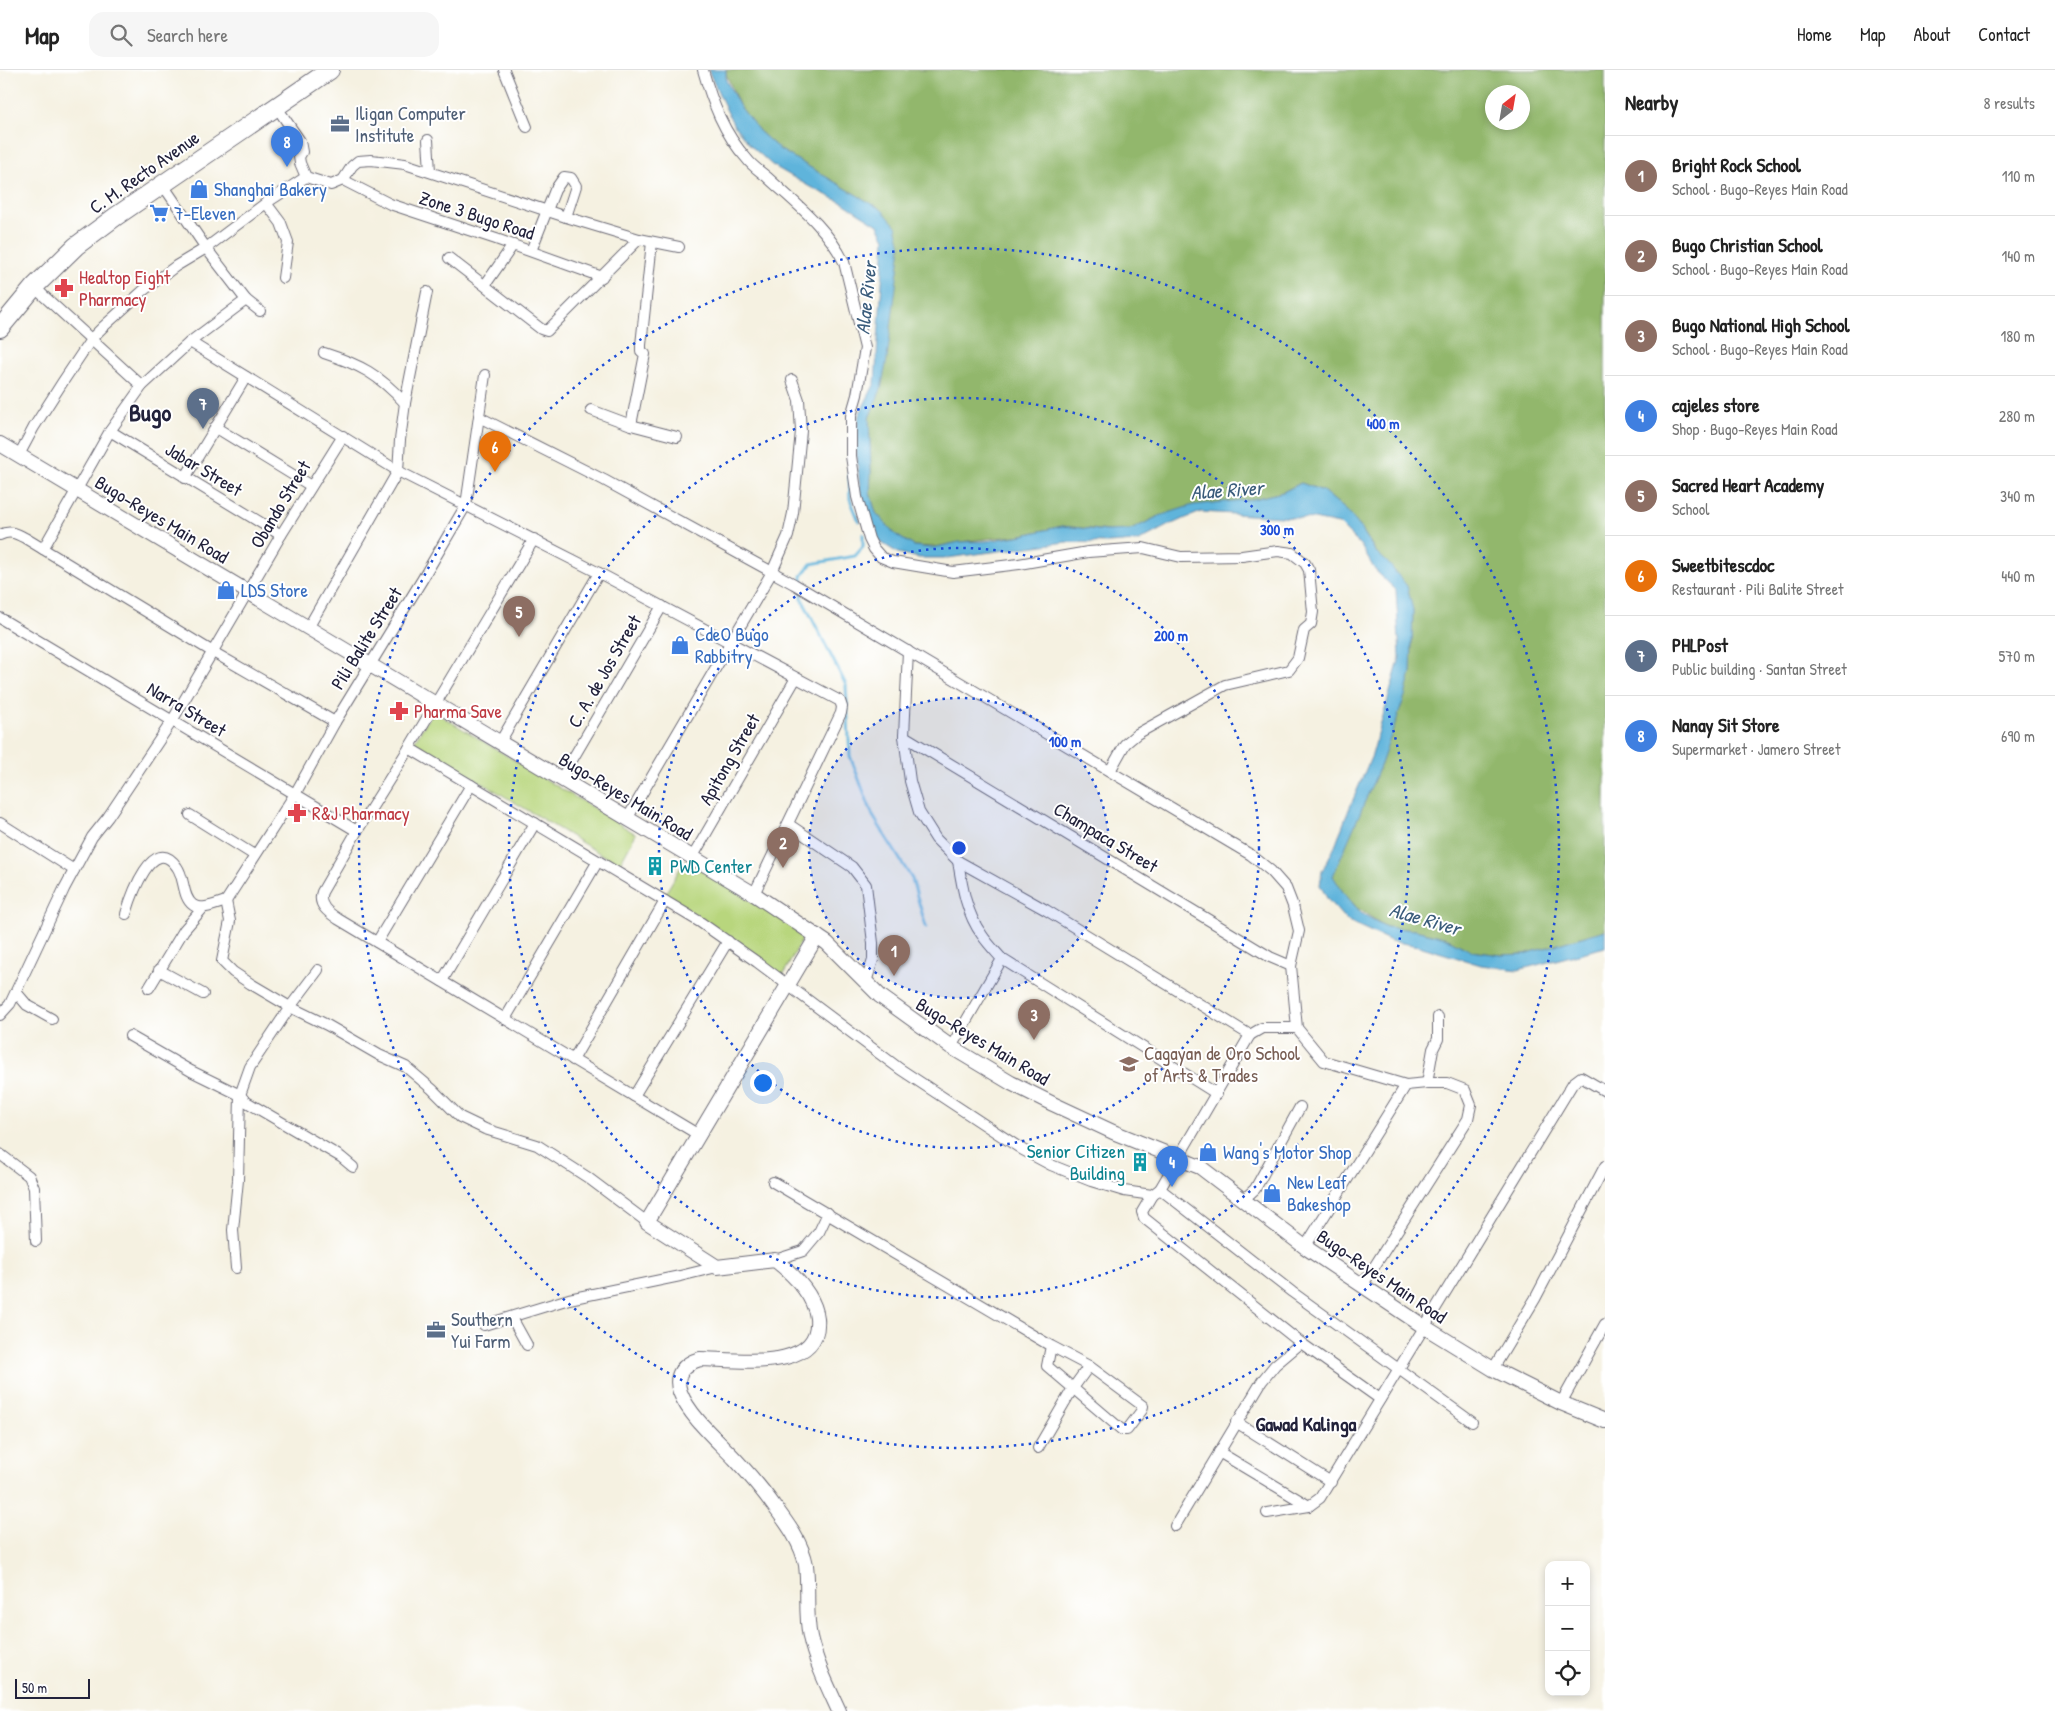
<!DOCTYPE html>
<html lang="en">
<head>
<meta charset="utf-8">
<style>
  :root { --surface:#fff; --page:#f6f6f6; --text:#222; --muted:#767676; --line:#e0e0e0; --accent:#0b8043 }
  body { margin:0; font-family:"Patrick Hand",sans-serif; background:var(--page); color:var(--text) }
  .controls { position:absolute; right:15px; bottom:15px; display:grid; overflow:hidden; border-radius:10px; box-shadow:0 2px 8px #0003 }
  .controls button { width:45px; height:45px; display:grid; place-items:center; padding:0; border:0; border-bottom:1px solid var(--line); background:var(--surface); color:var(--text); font:25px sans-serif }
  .compass { position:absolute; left:1485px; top:15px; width:45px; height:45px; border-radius:50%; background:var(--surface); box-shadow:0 2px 8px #0003; rotate:31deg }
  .scale { position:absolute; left:15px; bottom:12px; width:75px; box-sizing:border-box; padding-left:5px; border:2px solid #22223b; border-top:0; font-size:14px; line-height:18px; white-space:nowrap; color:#22223b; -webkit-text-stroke:4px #fff; paint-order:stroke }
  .you { position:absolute; left:762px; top:1012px; width:18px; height:18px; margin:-12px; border:4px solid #fff; border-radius:50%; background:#1a73e8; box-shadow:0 0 0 8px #1a73e833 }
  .badge { display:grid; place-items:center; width:32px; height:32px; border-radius:50%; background:var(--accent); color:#fff; font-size:16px; font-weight:700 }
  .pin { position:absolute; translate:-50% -41px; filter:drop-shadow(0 1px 2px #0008) }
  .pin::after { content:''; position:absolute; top:26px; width:18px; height:15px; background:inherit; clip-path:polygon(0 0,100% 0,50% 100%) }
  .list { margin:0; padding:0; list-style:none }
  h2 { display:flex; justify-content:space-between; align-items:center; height:65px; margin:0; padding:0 20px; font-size:21px }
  h2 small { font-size:16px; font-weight:400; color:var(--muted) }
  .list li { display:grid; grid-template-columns:32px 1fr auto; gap:15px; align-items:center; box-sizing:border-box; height:80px; padding:0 20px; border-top:1px solid var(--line) }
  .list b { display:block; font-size:19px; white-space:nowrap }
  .list p { margin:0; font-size:16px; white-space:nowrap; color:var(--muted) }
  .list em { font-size:16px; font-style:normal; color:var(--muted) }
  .icon { flex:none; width:28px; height:28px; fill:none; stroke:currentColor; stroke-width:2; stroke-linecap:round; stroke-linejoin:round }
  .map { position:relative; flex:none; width:1605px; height:1641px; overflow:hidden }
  header { display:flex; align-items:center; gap:30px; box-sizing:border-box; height:70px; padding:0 25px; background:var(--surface); border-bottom:1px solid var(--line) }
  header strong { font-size:24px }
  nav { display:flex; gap:28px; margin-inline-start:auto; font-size:18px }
  .search { width:350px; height:45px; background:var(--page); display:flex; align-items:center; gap:12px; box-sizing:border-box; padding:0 18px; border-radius:15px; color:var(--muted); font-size:19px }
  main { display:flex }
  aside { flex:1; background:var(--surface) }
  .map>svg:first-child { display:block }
  .green { fill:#b8d67d; stroke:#6d7c5c }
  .forest { fill:#92b76c; stroke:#5a6c54; fill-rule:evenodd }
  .water { fill:#5eb4db; stroke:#406b8b }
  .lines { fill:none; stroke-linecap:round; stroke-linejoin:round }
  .stream { stroke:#5eb4db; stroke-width:3 }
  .street-casing { stroke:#6c6a75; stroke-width:12 }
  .secondary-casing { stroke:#6c6a75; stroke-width:16 }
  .highway-casing { stroke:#6c6a75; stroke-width:20 }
  .street { stroke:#fff; stroke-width:10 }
  .secondary { stroke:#fff; stroke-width:14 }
  .highway { stroke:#fff; stroke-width:18 }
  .ring { fill:none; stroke:#1d4ed8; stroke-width:2.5; stroke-dasharray:2.5 5 }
  .labels { text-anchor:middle; stroke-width:4; stroke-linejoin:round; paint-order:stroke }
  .service-label { font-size:19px; fill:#4e5e75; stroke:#fff; text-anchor:start }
  .street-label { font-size:19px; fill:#22223b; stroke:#fff }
  .shop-label { font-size:19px; fill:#366cbe; stroke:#fff; text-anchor:start }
  .health-label { font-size:19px; fill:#be3a42; stroke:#fff; text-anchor:start }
  .culture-label { font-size:19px; fill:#0d838f; stroke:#fff; text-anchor:start }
  .education-label { font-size:19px; fill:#785e54; stroke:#fff; text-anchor:start }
  .water-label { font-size:20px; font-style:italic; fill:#3a5c7b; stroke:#fff }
  .neighbourhood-label { font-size:20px; font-weight:bold; fill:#22223b; stroke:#fff }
  .district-label { font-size:24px; font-weight:bold; fill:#22223b; stroke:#fff }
  .centre { fill:#1d4ed8; stroke:#fff; stroke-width:2.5 }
  .ring-label { font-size:15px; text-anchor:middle; font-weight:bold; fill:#1d4ed8; stroke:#fff; stroke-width:4; stroke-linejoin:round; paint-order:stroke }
</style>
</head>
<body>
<header>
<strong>Map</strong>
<div class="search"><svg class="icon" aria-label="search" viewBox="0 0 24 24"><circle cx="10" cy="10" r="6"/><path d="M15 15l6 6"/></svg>Search here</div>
<nav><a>Home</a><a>Map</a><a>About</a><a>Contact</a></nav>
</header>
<main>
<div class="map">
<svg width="1605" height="1641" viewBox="0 0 1605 1641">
  <rect width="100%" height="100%" fill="#fff"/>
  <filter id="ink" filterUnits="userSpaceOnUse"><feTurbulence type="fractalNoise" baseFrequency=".02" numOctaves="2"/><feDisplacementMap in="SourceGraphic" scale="10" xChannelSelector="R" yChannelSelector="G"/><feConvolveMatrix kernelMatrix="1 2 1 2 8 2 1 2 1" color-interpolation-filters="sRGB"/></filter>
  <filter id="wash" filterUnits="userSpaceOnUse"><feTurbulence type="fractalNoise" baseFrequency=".0096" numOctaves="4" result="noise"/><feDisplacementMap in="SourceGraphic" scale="20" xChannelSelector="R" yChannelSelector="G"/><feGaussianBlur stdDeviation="1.12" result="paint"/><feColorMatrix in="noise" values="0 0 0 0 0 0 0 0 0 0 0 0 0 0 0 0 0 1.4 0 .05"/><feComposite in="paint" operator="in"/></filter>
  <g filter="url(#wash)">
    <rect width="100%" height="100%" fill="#f5f1e1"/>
    <g class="green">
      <path d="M433 641 636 764 619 795 414 672Z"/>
      <path d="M685 790 805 864 783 905 665 824Z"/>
    </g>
    <path class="forest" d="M726 0H1605V860L1525 884 1501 885 1471 881 1444 867 1415 860 1386 857 1357 838 1343 822 1332 806 1381 694 1411 602 1413 540 1361 458 1347 441 1323 421 1301 413 1283 422 1253 429 1159 446 1131 460 1110 461 1062 456 1023 465 967 471 936 477 914 476 896 465 876 443 870 423 871 401 869 348 882 314 901 176 882 140 779 79 759 61 739 35 726 4ZM1492 22H1522V52H1492Z"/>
    <path class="water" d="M708 0H726V10L739 35 759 61 779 79 882 140 896 156 901 176 887 289 881 319 869 348 871 401 870 423 876 443 896 465 914 476 932 478 959 472 987 471 1023 465 1062 456 1107 461 1131 460 1159 446 1193 435 1253 429 1283 422 1301 413 1323 421 1347 441 1361 458 1375 481 1388 493 1407 516 1413 540 1411 602 1405 626 1381 694 1333 806 1343 822 1361 843 1386 857 1415 860 1444 867 1471 881 1501 885 1525 884 1605 860V877L1518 900 1481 895 1419 876 1391 871 1346 850 1328 830 1320 815 1322 801 1336 774 1347 744 1372 685 1400 587 1396 520 1375 500 1361 476 1339 454 1314 449 1201 442 1169 455 1139 471 1107 473 1066 472 947 488H919L898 483 877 470 863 451 855 368 859 345 875 313 885 169 878 155 843 133 810 117 772 95 751 76 733 54Z"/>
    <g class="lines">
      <g class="stream">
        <path d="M849 401 850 429 859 451"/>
        <path d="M863 464V477L855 486 811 494 802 506V529L846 615 850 686 873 746 912 809 926 857"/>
      </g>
    </g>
  </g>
  <g filter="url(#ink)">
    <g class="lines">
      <g class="street-casing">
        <g id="street">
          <path d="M504 0 527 57"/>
          <path d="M703 0C712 32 724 64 747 89 752 96 760 101 767 107 795 133 827 157 844 192L865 278 857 325 851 346V386L857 427 869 469 874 479 881 487 893 492 953 502 1019 494 1088 482 1143 478 1181 487 1242 486 1278 481 1292 483 1305 493 1309 500 1313 542 1311 554 1304 560 1298 588 1289 600 1225 615 1137 664 1125 674 1110 701"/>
          <path d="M276 36 300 71 302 82 299 87 300 93 306 107 331 115 343 110 352 96 358 91 371 90 405 94 566 147 639 169 679 177"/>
          <path d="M428 70 430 101"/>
          <path d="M343 110 390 134 496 169 602 207"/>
          <path d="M266 133 281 153 288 172 283 208"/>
          <path d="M531 181 555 120 564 107 571 108 576 116 566 147"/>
          <path d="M449 188 541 259 547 261 639 169"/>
          <path d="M485 215 513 175"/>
          <path d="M34 217 142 316"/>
          <path d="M246 230 260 241"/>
          <path d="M190 272 398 401 599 503 840 631 842 637 841 643 754 824"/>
          <path d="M324 283C361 295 378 304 405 333"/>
          <path d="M591 340 631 355 677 367"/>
          <path d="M479 347 604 410 794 514 1251 785 1271 801 1286 818 1293 836 1299 861 1291 896 1297 958 1324 991 1406 1015 1427 1013H1447L1465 1020 1471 1035 1468 1049 1362 1216"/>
          <path d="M631 355 645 284 641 281V275L652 172"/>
          <path d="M215 357 311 416"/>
          <path d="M110 361 281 465"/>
          <path d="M19 385 34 357 62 313 92 268 103 257 144 220 176 196 206 178 266 133 306 107"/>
          <path d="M185 408 246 307"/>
          <path d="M0 465C9 460 16 463 25 468L213 582 335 652"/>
          <path d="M534 469 409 678 357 761 322 822C317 835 329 843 338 849L699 1065"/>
          <path d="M43 479 110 361 142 316 190 272 246 230 206 178 163 115"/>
          <path d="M0 548 357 761"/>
          <path d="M308 558 398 401 400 370 405 333 427 222"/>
          <path d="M908 581 904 666 910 711 919 742 936 769 958 791 1046 840 1250 965 1262 958H1297"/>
          <path d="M904 666 1270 887 1291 896"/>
          <path d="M500 672 599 503"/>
          <path d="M409 678 700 852 757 892 900 999 1023 1080 1051 1095 1091 1111 1124 1121 1152 1125 1160 1119 1250 965"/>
          <path d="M561 709 662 536"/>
          <path d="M190 745 254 785"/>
          <path d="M627 749 772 502 788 466 793 443 801 361 799 330 792 310"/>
          <path d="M0 753 74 800"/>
          <path d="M788 754 852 797 866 815 873 873V890L866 912"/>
          <path d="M692 788 796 608"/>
          <path d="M958 791C962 816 966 843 982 865 988 874 995 881 1002 889L1217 1024"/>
          <path d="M226 831 295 724 335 652 422 510 466 435 485 305"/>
          <path d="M226 831 230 851 222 891 233 902 251 914 290 937 327 955 379 985 406 997 432 1019 460 1047 485 1059 537 1075 587 1107 647 1152"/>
          <path d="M126 844C131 827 153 762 177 797 185 808 182 827 193 835 202 841 216 834 226 831"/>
          <path d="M377 872 471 715"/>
          <path d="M159 900 203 924"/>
          <path d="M442 911 535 753"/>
          <path d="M149 918 184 860 203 838"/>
          <path d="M16 922 27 935 52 949"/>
          <path d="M0 945 10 934 64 819 92 767 108 747 172 651 281 465 343 366"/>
          <path d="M505 949 598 791"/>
          <path d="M130 966 191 1001 240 1025 245 1031 341 1087 353 1097"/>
          <path d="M951 977 1002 889"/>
          <path d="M573 990 665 831"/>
          <path d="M1427 1013 1433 979 1438 969V947"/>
          <path d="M634 1026 728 871"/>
          <path d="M0 1084 29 1106 34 1118 36 1171"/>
          <path d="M773 1112 1051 1276 1089 1296 1143 1336 1142 1340 1127 1360H1122L1047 1296 1051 1276"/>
          <path d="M1160 1119 1292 1222 1472 1352"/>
          <path d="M1152 1125 1142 1142 1144 1148 1301 1273 1380 1329"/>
          <path d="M1243 1130 1255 1119 1300 1037"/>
          <path d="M1305 1177 1406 1015"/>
          <path d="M775 1190 803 1181 819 1162 828 1143"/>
          <path d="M236 1198 233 1160 238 1110 240 1025 250 997 290 937 318 900"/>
          <path d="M512 1248 527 1275"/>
          <path d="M484 1255 569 1229 680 1206 717 1197"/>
          <path d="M1493 1299 1535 1229 1605 1096"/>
          <path d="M1561 1333 1605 1254"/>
          <path d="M1236 1352 1331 1412"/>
          <path d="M1038 1378 1073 1318 1089 1296"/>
          <path d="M1219 1382 1309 1436"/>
          <path d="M1267 1443 1309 1436 1320 1428 1573 1013 1581 1007 1605 1021"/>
          <path d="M1175 1456 1262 1311 1275 1295 1301 1273"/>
        </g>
      </g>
      <g class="secondary-casing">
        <g id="secondary">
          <path d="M0 374 754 824 827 873 880 926 951 977 1011 1013 1053 1034 1113 1062 1200 1097 1305 1177 1423 1256 1493 1299 1561 1333 1605 1351"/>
          <path d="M817 866 647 1152 717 1197 775 1190C793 1204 814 1224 817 1248 822 1304 733 1289 700 1289 683 1294 674 1305 680 1322 689 1346 718 1371 735 1389 749 1404 762 1419 774 1436 787 1453 802 1473 806 1495 809 1519 805 1544 810 1567 816 1593 828 1617 839 1641"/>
        </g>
      </g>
      <g class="highway-casing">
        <path id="highway" d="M0 258 34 217 76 176 115 147 330 0"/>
      </g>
      <use href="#street" class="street"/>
      <use href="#secondary" class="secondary"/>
      <use href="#highway" class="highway"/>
    </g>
  </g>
  <circle cx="959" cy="778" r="150" fill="#1d4ed8" fill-opacity=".12"/>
  <g class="ring">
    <circle cx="959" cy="778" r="150"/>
    <circle cx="959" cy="778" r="300"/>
    <circle cx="959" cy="778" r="450"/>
    <circle cx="959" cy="778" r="600"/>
  </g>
  <defs>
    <g id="office-bare" transform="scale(1.5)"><path d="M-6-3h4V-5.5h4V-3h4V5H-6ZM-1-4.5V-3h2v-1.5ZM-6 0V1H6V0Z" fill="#5c6f8a" stroke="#fff" stroke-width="2.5" paint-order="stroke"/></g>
    <g id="shop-bare" transform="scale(1.5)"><path d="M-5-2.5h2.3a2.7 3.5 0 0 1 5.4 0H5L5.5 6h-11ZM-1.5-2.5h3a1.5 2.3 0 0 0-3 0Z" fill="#3f7fe0" stroke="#fff" stroke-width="2.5" paint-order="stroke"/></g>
    <g id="supermarket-bare" transform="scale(1.5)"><path d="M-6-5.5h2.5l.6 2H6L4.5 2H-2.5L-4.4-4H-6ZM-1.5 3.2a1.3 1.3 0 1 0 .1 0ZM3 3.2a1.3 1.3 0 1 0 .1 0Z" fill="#3f7fe0" stroke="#fff" stroke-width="2.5" paint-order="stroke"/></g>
    <g id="pharmacy-bare" transform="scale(1.5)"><path d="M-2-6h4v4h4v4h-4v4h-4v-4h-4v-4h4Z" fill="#e0444e" stroke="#fff" stroke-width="2.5" paint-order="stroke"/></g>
    <g id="building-bare" transform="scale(1.5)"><path d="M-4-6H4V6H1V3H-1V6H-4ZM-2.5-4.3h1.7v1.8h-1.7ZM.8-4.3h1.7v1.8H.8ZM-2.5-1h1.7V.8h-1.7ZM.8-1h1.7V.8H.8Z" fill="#0f9aa8" stroke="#fff" stroke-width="2.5" paint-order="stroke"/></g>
    <g id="school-bare" transform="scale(1.5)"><path d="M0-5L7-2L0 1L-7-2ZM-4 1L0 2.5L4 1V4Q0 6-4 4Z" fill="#8d6e63" stroke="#fff" stroke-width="2.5" paint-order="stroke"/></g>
  </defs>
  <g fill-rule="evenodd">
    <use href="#office-bare" x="340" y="54"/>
    <use href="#shop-bare" x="199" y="119"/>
    <use href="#supermarket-bare" x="159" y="143"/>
    <use href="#pharmacy-bare" x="64" y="218"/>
    <use href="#shop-bare" x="226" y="520"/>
    <use href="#shop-bare" x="680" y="575"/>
    <use href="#pharmacy-bare" x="399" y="641"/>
    <use href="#pharmacy-bare" x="297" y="743"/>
    <use href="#building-bare" x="655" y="796"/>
    <use href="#school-bare" x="1129" y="994"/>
    <use href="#shop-bare" x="1208" y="1082"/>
    <use href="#building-bare" x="1140" y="1092"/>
    <use href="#shop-bare" x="1272" y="1123"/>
    <use href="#office-bare" x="436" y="1260"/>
  </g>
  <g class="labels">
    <g class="service-label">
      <text x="355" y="50">Iligan Computer<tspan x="355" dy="22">Institute</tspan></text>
      <text x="451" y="1256">Southern<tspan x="451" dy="22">Yui Farm</tspan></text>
    </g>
    <g class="street-label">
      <text transform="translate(144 102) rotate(-35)" y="7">C. M. Recto Avenue</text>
      <text transform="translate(477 145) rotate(18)" y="7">Zone 3 Bugo Road</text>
      <text transform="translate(204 399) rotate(31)" y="7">Jabar Street</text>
      <text transform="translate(280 434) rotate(-59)" y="7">Obando Street</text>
      <text transform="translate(162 449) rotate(31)" y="7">Bugo-Reyes Main Road</text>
      <text transform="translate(366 568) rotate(-58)" y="7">Pili Balite Street</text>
      <text transform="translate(604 601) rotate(-60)" y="7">C. A. de Jos Street</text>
      <text transform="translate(187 639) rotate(31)" y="7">Narra Street</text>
      <text transform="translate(729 689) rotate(-60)" y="7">Apitong Street</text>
      <text transform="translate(626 726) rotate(31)" y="7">Bugo-Reyes Main Road</text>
      <text transform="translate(1106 767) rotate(31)" y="7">Champaca Street</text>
      <text transform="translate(983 971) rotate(31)" y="7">Bugo-Reyes Main Road</text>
      <text transform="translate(1382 1206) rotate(34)" y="7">Bugo-Reyes Main Road</text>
    </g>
    <g class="shop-label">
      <text x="214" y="126">Shanghai Bakery</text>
      <text x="174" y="150">7-Eleven</text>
      <text x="241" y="527">LDS Store</text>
      <text x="695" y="571">CdeO Bugo<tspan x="695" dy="22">Rabbitry</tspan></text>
      <text x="1223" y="1089">Wang's Motor Shop</text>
      <text x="1287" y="1119">New Leaf<tspan x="1287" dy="22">Bakeshop</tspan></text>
    </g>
    <g class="health-label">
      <text x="79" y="214">Healtop Eight<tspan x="79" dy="22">Pharmacy</tspan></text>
      <text x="414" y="648">Pharma Save</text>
      <text x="312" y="750">R&amp;J Pharmacy</text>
    </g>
    <g class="culture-label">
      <text x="670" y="803">PWD Center</text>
      <text x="1125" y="1088" text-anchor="end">Senior Citizen<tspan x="1125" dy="22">Building</tspan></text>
    </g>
    <g class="education-label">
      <text x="1144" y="990">Cagayan de Oro School<tspan x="1144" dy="22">of Arts &amp; Trades</tspan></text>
    </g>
    <g class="water-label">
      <text transform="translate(866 228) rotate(-84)" y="7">Alae River</text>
      <text transform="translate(1227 420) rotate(-4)" y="7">Alae River</text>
      <text transform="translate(1425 849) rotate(16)" y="7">Alae River</text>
    </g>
    <g class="neighbourhood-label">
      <text x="1306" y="1361">Gawad Kalinga</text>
    </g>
    <g class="district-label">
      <text x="150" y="351">Bugo</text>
    </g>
  </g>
  <circle cx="959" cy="778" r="8" class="centre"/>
  <g class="ring-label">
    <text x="1383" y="359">400 m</text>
    <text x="1277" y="465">300 m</text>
    <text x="1171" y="571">200 m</text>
    <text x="1065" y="677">100 m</text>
  </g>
</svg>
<div class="controls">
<button>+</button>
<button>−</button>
<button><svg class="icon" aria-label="locate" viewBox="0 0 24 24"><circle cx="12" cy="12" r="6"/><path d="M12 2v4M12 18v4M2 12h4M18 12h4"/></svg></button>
</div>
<svg class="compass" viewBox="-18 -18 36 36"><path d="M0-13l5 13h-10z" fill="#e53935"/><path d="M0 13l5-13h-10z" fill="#767676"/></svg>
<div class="scale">50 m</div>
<div class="you"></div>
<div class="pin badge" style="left:894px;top:906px;background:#8d6e63">1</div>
<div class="pin badge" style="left:783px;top:798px;background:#8d6e63">2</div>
<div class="pin badge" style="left:1034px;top:970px;background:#8d6e63">3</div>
<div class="pin badge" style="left:1172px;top:1117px;background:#3f7fe0">4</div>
<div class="pin badge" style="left:519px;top:567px;background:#8d6e63">5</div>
<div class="pin badge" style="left:495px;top:402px;background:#e8710a">6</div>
<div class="pin badge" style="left:203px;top:359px;background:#5c6f8a">7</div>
<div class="pin badge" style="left:287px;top:97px;background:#3f7fe0">8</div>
</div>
<aside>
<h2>Nearby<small>8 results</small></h2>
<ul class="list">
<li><span class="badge" style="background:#8d6e63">1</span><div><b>Bright Rock School</b><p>School · Bugo-Reyes Main Road</p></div><em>110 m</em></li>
<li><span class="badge" style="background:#8d6e63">2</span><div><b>Bugo Christian School</b><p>School · Bugo-Reyes Main Road</p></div><em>140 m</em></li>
<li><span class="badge" style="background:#8d6e63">3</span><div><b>Bugo National High School</b><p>School · Bugo-Reyes Main Road</p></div><em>180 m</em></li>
<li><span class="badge" style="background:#3f7fe0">4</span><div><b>cajeles store</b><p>Shop · Bugo-Reyes Main Road</p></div><em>280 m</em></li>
<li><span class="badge" style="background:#8d6e63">5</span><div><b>Sacred Heart Academy</b><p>School</p></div><em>340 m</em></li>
<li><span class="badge" style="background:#e8710a">6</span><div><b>Sweetbitescdoc</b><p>Restaurant · Pili Balite Street</p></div><em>440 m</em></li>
<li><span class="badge" style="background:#5c6f8a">7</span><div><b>PHLPost</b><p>Public building · Santan Street</p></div><em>570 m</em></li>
<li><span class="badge" style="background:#3f7fe0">8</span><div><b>Nanay Sit Store</b><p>Supermarket · Jamero Street</p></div><em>690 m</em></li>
</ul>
</aside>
</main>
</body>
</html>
